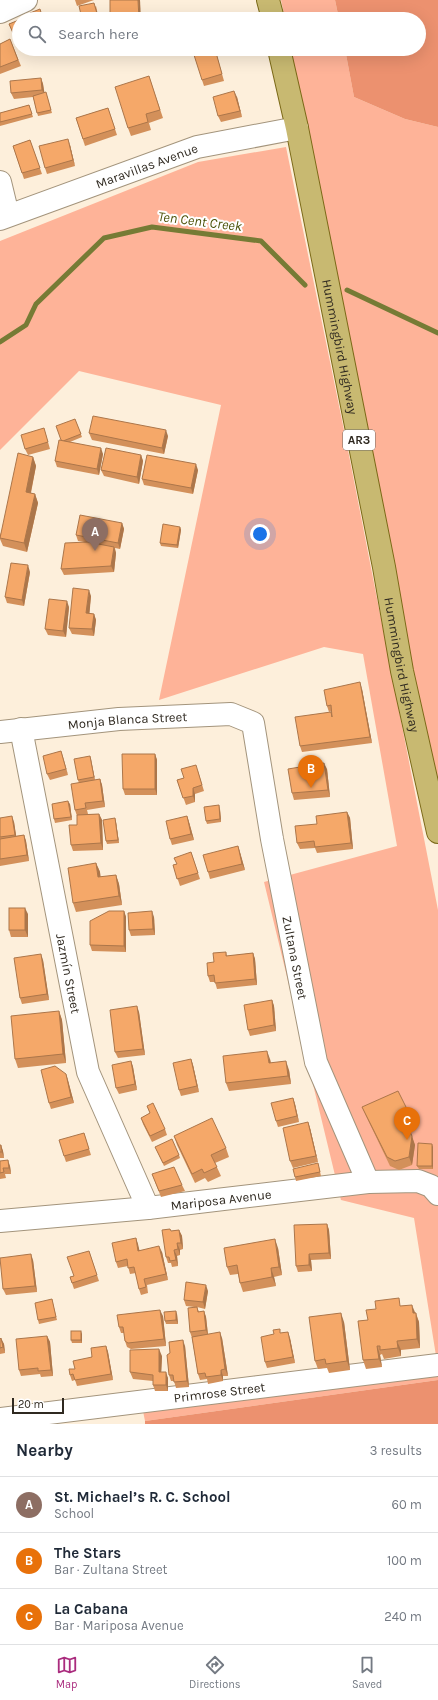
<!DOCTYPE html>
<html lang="en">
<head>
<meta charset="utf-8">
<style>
  :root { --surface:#fff; --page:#f6f6f7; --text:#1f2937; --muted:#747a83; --line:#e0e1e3; --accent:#aa2c7e }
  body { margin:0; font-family:Karla,sans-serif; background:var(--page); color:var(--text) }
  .scale { position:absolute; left:12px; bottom:10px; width:52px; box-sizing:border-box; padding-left:4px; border:2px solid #2f2920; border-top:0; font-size:11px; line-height:14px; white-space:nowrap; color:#2f2920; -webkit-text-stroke:3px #fff; paint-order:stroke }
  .you { position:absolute; left:260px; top:534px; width:14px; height:14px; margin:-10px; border:3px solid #fff; border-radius:50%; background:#1a73e8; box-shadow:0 0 0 6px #1a73e833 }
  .badge { display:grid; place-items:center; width:26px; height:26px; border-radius:50%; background:var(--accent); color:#fff; font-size:13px; font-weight:700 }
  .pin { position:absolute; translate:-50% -33px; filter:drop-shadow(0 1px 2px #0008) }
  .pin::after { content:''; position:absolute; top:21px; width:14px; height:12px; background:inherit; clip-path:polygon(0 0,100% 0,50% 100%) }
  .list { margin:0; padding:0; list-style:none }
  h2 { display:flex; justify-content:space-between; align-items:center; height:52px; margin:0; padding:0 16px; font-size:17px }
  h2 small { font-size:13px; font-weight:400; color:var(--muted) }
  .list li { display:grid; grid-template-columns:26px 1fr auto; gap:12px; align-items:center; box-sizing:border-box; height:56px; padding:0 16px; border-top:1px solid var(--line) }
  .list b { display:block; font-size:15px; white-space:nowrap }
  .list p { margin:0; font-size:13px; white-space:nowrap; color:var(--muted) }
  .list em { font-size:13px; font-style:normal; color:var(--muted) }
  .icon { flex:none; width:22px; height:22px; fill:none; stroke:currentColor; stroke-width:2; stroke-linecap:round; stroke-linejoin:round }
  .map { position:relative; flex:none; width:438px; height:1424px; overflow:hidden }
  .search { position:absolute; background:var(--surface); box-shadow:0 4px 16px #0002; left:12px; right:12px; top:12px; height:44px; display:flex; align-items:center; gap:10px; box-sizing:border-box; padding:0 14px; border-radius:22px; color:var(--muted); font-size:15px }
  .sheet { height:220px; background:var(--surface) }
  nav { display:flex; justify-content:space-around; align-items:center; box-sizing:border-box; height:56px; border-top:1px solid var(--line); background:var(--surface); font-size:11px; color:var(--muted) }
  nav a { display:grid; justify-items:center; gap:2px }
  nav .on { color:var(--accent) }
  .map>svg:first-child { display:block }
  .green { fill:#feb398 }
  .forest { fill:#ec916f }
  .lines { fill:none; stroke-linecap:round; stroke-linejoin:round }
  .stream { stroke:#767b35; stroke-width:5 }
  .minor-casing { stroke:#a3947c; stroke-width:24 }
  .major-casing { stroke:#7b6917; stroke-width:24 }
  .minor { stroke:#fff; stroke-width:22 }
  .major { stroke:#c8b971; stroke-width:22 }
  .wall { fill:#d3905a }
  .shaded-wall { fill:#ac764a }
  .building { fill:#f5a869; stroke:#ac764a }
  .labels { text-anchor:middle; stroke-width:4; stroke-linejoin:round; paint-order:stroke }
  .shield { fill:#fff; stroke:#6d6963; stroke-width:1 }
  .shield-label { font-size:12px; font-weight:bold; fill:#2f2920 }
  .street-label { font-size:13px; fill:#2f2920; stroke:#fff }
  .water-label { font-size:14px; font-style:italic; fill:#4d530a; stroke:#fff }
</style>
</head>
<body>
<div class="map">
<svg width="438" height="1424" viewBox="0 0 438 1424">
  <rect width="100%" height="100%" fill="#fdefdb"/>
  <g class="green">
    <path d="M281 0H335L339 19H285Z"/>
    <path d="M291 49H345L354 97 405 119 438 127V799Z"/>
    <path d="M286 147 345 435 438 910V1380L145 1421 140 1396 437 1362 414 1218 341 1200 264 882 397 846 363 654 324 647 159 700 221 405 79 371 0 450V241L198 162Z"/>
  </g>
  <g class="forest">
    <path d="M335 0H438V127L405 119 354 97 345 49H419V19H339Z"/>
    <path d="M438 1380V1424H145V1421Z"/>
  </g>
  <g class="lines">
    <g class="stream">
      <path d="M347 290 438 333"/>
      <path d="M0 342 26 325 36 304 104 238 152 227 261 241 305 285"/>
    </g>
    <g class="minor-casing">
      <g id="minor">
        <path d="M0 12 26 0"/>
        <path d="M0 182 8 215"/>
        <path id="s1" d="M0 219 197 147 297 128"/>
        <path id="s2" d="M21 729 88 1072 148 1208"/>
        <path id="s3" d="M0 732 119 719 231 714 253 723 272 839 316 1062 368 1182"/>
        <path id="s4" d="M0 1221 148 1208 368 1182 418 1181 431 1186 438 1194"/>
        <path id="s5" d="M0 1419 438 1365"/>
      </g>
    </g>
    <g class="major-casing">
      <g id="major">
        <path d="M268 0 273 19"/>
        <path id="s6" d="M279 49 297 128 384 567 402 671 438 832"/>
      </g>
    </g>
    <use href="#minor" class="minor"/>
    <use href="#major" class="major"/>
  </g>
  <g class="wall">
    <path d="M75 0H94L77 6Z"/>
    <path d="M96 6 99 19H82Z"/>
    <path d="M19 20V47L9 24Z"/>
    <path d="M10 39 21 66 0 74V44Z"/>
    <path d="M215 49 224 81 204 86 202 80Z"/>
    <path d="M149 76 163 118 149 123 151 130 131 136 128 128Z"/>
    <path d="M41 78 43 84 44 93 47 96 52 113 38 116 33 97 14 99 11 93Z"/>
    <path d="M237 97 242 117 221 122 218 116Z"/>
    <path d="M29 105 33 117 0 126V113Z"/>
    <path d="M108 108 117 135 85 146 76 118Z"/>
    <path d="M30 140 42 174 24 179 13 146Z"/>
    <path d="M70 145 75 166 47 174 45 168Z"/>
    <path d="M75 419 82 437 70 442 103 454 99 475 57 467 55 461 61 440Z"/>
    <path d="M44 428 50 449 28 455 25 449Z"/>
    <path d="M89 433 168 436 164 454 92 440Z"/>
    <path d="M141 455 143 461 139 484 104 476 101 470Z"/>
    <path d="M33 457 36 466 31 493 35 494 38 503 27 552 3 546 0 539V535Z"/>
    <path d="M198 470 193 494 144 485 142 479Z"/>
    <path d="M122 523 124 529 120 549 115 548 116 553 114 572 64 575 61 569 84 542 78 541 76 535Z"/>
    <path d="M180 527 181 530 178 548 161 546 160 543Z"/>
    <path d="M30 572 24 606 7 603 5 597Z"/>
    <path d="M91 596 89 613 94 614 96 620 94 636 72 634 69 628Z"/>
    <path d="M69 607 66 637 48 635 45 629Z"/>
    <path d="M362 689 372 743 302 752 300 746 332 716V711L329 712 327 706Z"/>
    <path d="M61 751 68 775 50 780 47 774Z"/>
    <path d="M155 754 157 760V795H125L123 789Z"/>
    <path d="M90 756 95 780 100 779 102 785 105 807 87 810 88 814H99L102 820 103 850 73 851 71 845 77 825V816L75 810 79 783 78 780Z"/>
    <path d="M327 769 330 797 294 800 292 793Z"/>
    <path d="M198 771 204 791 195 794V802L186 805 177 780 184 778Z"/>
    <path d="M70 804 72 820 55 823 54 819Z"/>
    <path d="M220 809 221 822 207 824 206 821Z"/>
    <path d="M347 812 350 818 353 849 317 853 315 848 300 849 297 843 317 824Z"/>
    <path d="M187 816 189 822 194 840 172 845 170 839Z"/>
    <path d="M0 818 14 822 16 836 24 835 26 841 29 861 0 866Z"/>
    <path d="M115 818 116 822 119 843 107 844 106 841Z"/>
    <path d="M238 846 245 870 210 879 208 872Z"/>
    <path d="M191 852 200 879 180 886 173 865 177 864Z"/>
    <path d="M96 863 100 872V877L116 875 119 884 122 905 76 912 73 903Z"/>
    <path d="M124 911 126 917V952L92 951 90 945Z"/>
    <path d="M28 914V937H11L9 930Z"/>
    <path d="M154 917 155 935 131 936 129 930Z"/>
    <path d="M226 952 227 956 253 953 255 959 257 985 217 989 215 982H210L208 976 214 962Z"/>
    <path d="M43 960 49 1000 22 1004 20 998Z"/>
    <path d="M272 1000 274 1006 276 1031 250 1036 248 1030Z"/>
    <path d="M59 1011 62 1020 66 1063 18 1068 15 1059Z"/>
    <path d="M139 1012 145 1055 118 1058 115 1052Z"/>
    <path d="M191 1059 193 1065 199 1092 181 1096 179 1090Z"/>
    <path d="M270 1059 271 1063 289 1070 291 1084 229 1091 226 1083Z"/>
    <path d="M131 1061 133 1067 137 1090 119 1094 116 1088Z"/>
    <path d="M66 1074 74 1103 51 1109 49 1103Z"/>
    <path d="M293 1098 295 1104 299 1122 278 1127 276 1121Z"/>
    <path d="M147 1106 165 1129 167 1135 152 1142 143 1124 141 1118 150 1113Z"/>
    <path d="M362 1107H406L410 1116 409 1130 415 1145 412 1165 399 1170 390 1166 366 1116Z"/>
    <path d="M308 1122 310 1128 318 1162 293 1168 290 1161Z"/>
    <path d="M84 1133 91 1155 66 1162 64 1156Z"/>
    <path d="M174 1136 226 1148 229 1157 215 1163 221 1176 208 1182 205 1178 195 1183 177 1145Z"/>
    <path d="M0 1145 3 1151 4 1158H0Z"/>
    <path d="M155 1147 179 1155 180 1158 164 1166Z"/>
    <path d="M433 1147V1169H419L417 1166Z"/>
    <path d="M0 1161 10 1166 11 1174H5L6 1178 0 1179Z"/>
    <path d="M319 1167 321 1176 296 1181 295 1177Z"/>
    <path d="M152 1174 182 1185 185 1191 161 1197Z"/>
    <path d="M327 1224 329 1230 331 1259 311 1260 312 1271 298 1272 296 1266Z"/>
    <path d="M179 1230 182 1236 183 1249 180 1250V1255L177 1256 178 1266 172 1267 171 1263H168L166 1257 171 1231Z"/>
    <path d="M136 1238 139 1250 162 1252 168 1280 147 1285 148 1293 141 1295 139 1289 136 1273 130 1274 128 1266 118 1268 116 1262Z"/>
    <path d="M278 1248 282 1275 274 1277 276 1286 243 1292 240 1283 238 1274 230 1275 227 1267Z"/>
    <path d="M89 1251 99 1281 74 1289 70 1277 74 1276Z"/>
    <path d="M33 1260 37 1292 6 1295 3 1289Z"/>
    <path d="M208 1291 205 1309 197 1307 199 1312 204 1311 206 1317 208 1334 222 1338 228 1376H223V1381L208 1384 207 1379 200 1380 198 1374 192 1338 190 1332 194 1307 186 1306 184 1300Z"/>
    <path d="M52 1299 57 1320 39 1324 38 1320Z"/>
    <path d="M402 1306 416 1313 419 1322 420 1348 401 1350V1356L384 1359 382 1354 380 1355 382 1367 366 1369 363 1360 368 1320Z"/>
    <path d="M177 1314 178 1324H166L165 1321Z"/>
    <path d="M163 1316 166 1346 131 1349 127 1347 125 1341 124 1333H121L119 1327Z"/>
    <path d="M344 1322 350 1370 329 1373 327 1368 318 1369 315 1361Z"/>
    <path d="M281 1333 290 1338 295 1363 267 1368 265 1362Z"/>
    <path d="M82 1334V1343H72L71 1340Z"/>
    <path d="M47 1336 50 1342 53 1376 41 1377 40 1374 21 1376 19 1370Z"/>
    <path d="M0 1339 4 1344 5 1353 0 1354Z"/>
    <path d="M106 1346 108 1352 113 1380 77 1386 75 1380 72 1381 70 1375 75 1369Z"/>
    <path d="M185 1346 189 1387 176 1388 174 1381H171L169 1375Z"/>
    <path d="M162 1356 161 1372 168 1378V1391H155L153 1385V1381L133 1379 130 1372Z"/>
  </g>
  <g class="shaded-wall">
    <path d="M138 0H140L141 19H139Z"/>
    <path d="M41 78 43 84 45 96 42 90Z"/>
    <path d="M234 91 237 97 242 117 240 111Z"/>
    <path d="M68 139 70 145 75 166 73 160Z"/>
    <path d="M166 430 168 436 164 454 162 448Z"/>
    <path d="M101 448 103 454 99 475 97 469Z"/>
    <path d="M141 455 143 461 139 484 137 477Z"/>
    <path d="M33 457 36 466 29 501 26 492Z"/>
    <path d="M196 464 198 470 193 494 191 488Z"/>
    <path d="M35 494 38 503 27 552 24 543Z"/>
    <path d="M122 523 124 529 120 549 118 543Z"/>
    <path d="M180 527 181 530 178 548 177 545Z"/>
    <path d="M114 547 116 553 114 572 111 566Z"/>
    <path d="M28 565 30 572 24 606 22 600Z"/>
    <path d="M89 590 91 596 89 619 86 613Z"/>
    <path d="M67 601 69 607 66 637 63 631Z"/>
    <path d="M94 614 96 620 94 636 92 629Z"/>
    <path d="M360 682 362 689 372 743 370 737Z"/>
    <path d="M61 751 63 757 68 775 66 769Z"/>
    <path d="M155 754 157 760V795L155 789Z"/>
    <path d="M90 756 91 759 95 780 94 777Z"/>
    <path d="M324 763 327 769 330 797 328 790Z"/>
    <path d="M100 779 102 785 105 807 103 801Z"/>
    <path d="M193 788 195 794V802L193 796Z"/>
    <path d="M68 801 70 804 72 820 71 817Z"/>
    <path d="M219 805 220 809 221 822 220 819Z"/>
    <path d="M347 812 350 818 353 849 351 843Z"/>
    <path d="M99 814 102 820 103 850 101 843Z"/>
    <path d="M12 816 14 822 17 841 15 835Z"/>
    <path d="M187 816 189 822 194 840 191 834Z"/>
    <path d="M115 818 116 822 119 843 118 840Z"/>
    <path d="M24 835 26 841 29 861 27 855Z"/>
    <path d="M238 846 240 852 245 870 242 864Z"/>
    <path d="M96 863 100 872 102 886 98 877Z"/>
    <path d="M116 875 119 884 122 905 119 896Z"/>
    <path d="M25 908 28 914V937L25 930Z"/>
    <path d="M124 911 126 917V952L124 946Z"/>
    <path d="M152 911 154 917 155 935 153 929Z"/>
    <path d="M253 953 255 959 257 985 255 979Z"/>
    <path d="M41 954 43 960 49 1000 47 994Z"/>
    <path d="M272 1000 274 1006 276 1031 274 1025Z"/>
    <path d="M137 1006 139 1012 145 1055 143 1049Z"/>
    <path d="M59 1011 62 1020 66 1063 63 1054Z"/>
    <path d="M267 1051 270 1059 272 1072 269 1063Z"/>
    <path d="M191 1059 193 1065 199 1092 197 1086Z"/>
    <path d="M131 1061 133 1067 137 1090 135 1084Z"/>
    <path d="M286 1061 289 1070 291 1084 288 1076Z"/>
    <path d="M66 1074 68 1080 74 1103 71 1097Z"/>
    <path d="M293 1098 295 1104 299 1122 297 1116Z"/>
    <path d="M406 1107 410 1116 409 1131 405 1122Z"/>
    <path d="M308 1122 310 1128 318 1162 316 1156Z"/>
    <path d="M412 1136 415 1145 412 1165 409 1157Z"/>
    <path d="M432 1144 433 1147V1169L432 1166Z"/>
    <path d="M1 1145 3 1151 4 1158 2 1152Z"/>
    <path d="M8 1160 10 1166 11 1174 9 1168Z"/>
    <path d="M327 1224 329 1230 331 1259 329 1253Z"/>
    <path d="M179 1230 182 1236 183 1249 181 1243Z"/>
    <path d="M136 1238 138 1244 141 1257 138 1251Z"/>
    <path d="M275 1239 278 1248 282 1275 279 1267Z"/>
    <path d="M177 1243 180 1250V1255L178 1249Z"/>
    <path d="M159 1246 162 1252 168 1280 166 1274Z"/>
    <path d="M174 1250 177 1256 178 1266 176 1260Z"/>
    <path d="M31 1254 33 1260 37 1292 35 1286Z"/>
    <path d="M309 1254 311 1260 312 1271 309 1265Z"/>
    <path d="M271 1268 274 1277 276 1286 272 1277Z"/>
    <path d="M206 1285 208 1291 205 1309 203 1302Z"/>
    <path d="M412 1305 419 1322 420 1348 417 1339Z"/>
    <path d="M160 1310 163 1316 166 1346 164 1339Z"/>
    <path d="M176 1311 177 1314 178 1324 176 1320Z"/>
    <path d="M204 1311 206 1317 208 1336 206 1330Z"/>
    <path d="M341 1313 344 1322 350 1370 347 1361Z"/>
    <path d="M81 1331 82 1334V1343L81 1340Z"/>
    <path d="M220 1332 222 1338 228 1376 225 1369Z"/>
    <path d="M288 1332 290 1338 295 1363 293 1357Z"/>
    <path d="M47 1336 50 1342 53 1376 51 1370Z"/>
    <path d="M1 1338 4 1344 5 1353 3 1347Z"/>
    <path d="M183 1340 185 1346 189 1387 187 1381Z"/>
    <path d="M397 1341 401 1350V1356L398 1348Z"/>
    <path d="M106 1346 108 1352 113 1380 111 1374Z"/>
    <path d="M377 1346 380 1355 382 1367 379 1359Z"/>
    <path d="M159 1349 162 1356 161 1378 159 1372Z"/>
    <path d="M221 1370 223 1376V1381L221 1375Z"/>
    <path d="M166 1372 168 1378V1391L166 1385Z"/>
  </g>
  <g class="building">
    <path d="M110 0H138L139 19H110Z"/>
    <path d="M94 3 98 17 90 19H82L79 6Z"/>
    <path d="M40 9 43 19H32L30 13Z"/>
    <path d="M19 20V41L17 42 9 24Z"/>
    <path d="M10 39 18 60 0 67V44Z"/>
    <path d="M213 49H215L222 74 202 80 194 55Z"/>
    <path d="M149 76 160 110 146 114 148 122 128 128 115 87Z"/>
    <path d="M41 78 42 90 11 93 10 81Z"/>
    <path d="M234 91 240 111 218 116 213 97Z"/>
    <path d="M46 92 51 110 37 113 33 96Z"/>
    <path d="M29 105 32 114 0 122V113Z"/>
    <path d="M108 108 115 129 83 139 76 118Z"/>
    <path d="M68 139 73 160 45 168 39 146Z"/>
    <path d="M30 140 40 168 22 173 13 146Z"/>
    <path d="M93 416 166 430 162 448 89 433Z"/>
    <path d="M75 419 81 434 63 441 61 440 56 426Z"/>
    <path d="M44 428 48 442 25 449 21 435Z"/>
    <path d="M59 440 101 448 97 469 55 461Z"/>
    <path d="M106 448 141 455 137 477 101 470Z"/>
    <path d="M18 453 33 457 26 492 35 494 24 543 0 538Z"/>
    <path d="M147 455 196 464 191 488 142 479Z"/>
    <path d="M80 515 122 523 118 543 76 535Z"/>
    <path d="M163 524 180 527 177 545 160 543Z"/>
    <path d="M88 542 114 547 111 566 61 569 65 543Z"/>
    <path d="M11 563 28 565 22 600 5 597Z"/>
    <path d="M73 588 89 590 86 613 94 614 92 629 69 628Z"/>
    <path d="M49 599 67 601 63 631 45 629Z"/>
    <path d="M360 682 370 737 300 746 295 717 331 712 332 717 331 705 327 706 324 690Z"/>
    <path d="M61 751 66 769 47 774 43 756Z"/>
    <path d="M122 754H155V789H123Z"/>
    <path d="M90 756 94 777 78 780 74 759Z"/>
    <path d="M324 763 328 790 292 793 288 769Z"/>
    <path d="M196 765 202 785 193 788V796L183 798 177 780 184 778 181 769Z"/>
    <path d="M100 779 103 801 85 803 86 808 75 810 71 784Z"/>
    <path d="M68 801 71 817 54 819 52 804Z"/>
    <path d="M219 805 220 819 206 821 204 807Z"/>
    <path d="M347 812 351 843 315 847 314 841 297 843 295 826 317 824 316 816Z"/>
    <path d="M99 814 101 843 71 845 69 825H77V815Z"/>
    <path d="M12 816 15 835 0 837V818Z"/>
    <path d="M187 816 191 834 170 839 166 821Z"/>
    <path d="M115 818 118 840 106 841 103 820Z"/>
    <path d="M24 835 27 855 0 859V839Z"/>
    <path d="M238 846 242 864 208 872 203 855Z"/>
    <path d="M191 852 198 873 177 879 173 865 177 864 174 858Z"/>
    <path d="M96 863 98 877 116 875 119 896 73 903 68 868Z"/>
    <rect x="9" y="908" width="16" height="22"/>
    <path d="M109 911H124V946L90 945V921Z"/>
    <path d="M152 911 153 929 129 930 128 913Z"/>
    <path d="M226 952V956L253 953 255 979 215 983 214 975 208 976 207 963 214 962 213 953Z"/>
    <path d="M41 954 47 994 20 998 14 958Z"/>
    <path d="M272 1000 274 1025 248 1030 244 1005Z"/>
    <path d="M137 1006 143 1049 115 1052 110 1010Z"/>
    <path d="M59 1011 63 1054 15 1059 11 1016Z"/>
    <path d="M267 1051 269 1063 286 1061 288 1076 226 1083 223 1056Z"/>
    <path d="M191 1059 197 1086 179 1090 173 1063Z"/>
    <path d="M131 1061 135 1084 116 1088 112 1065Z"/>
    <path d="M55 1066 66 1074 71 1097 49 1103 41 1070Z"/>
    <path d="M398 1091 406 1107 405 1122 412 1136 409 1157 395 1161 387 1157 362 1107Z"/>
    <path d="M293 1098 297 1116 276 1121 271 1103Z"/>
    <path d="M153 1103 165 1129 150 1136 141 1118 150 1113 147 1106Z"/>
    <path d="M212 1118 226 1148 211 1155 217 1167 204 1173 202 1169 192 1174 174 1136Z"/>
    <path d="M308 1122 316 1156 290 1161 283 1128Z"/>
    <path d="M84 1133 89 1149 64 1156 59 1140Z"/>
    <path d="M172 1139 179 1155 163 1163 155 1147Z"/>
    <path d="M418 1143 432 1144V1166H417Z"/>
    <path d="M0 1145H1L2 1152H0Z"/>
    <path d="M8 1160 9 1168H3L4 1172 0 1173V1161Z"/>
    <path d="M318 1163 320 1172 295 1177 293 1169Z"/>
    <path d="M174 1167 182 1185 159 1191 152 1174Z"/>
    <path d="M327 1224 329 1253 309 1254V1265L296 1266 294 1225Z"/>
    <path d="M170 1229 171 1231 179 1230 181 1243H177L178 1249 174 1250 176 1260 170 1261 169 1257H166L162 1230Z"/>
    <path d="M136 1238 138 1251 159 1246 166 1274 144 1279 146 1287 139 1289 134 1267 128 1268 127 1259 116 1262 112 1243Z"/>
    <path d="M275 1239 279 1267 271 1268 272 1277 240 1283 237 1265 227 1267 224 1248Z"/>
    <path d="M89 1251 97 1275 72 1283 70 1277 74 1276 67 1257Z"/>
    <path d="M31 1254 35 1286 3 1289 0 1258Z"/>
    <path d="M186 1282 206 1285 203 1302 184 1300Z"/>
    <path d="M399 1298 400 1306 412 1305 413 1313H416L417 1339 397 1341 398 1348 380 1350V1346H377L379 1359 363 1360 358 1321 368 1320 366 1310 376 1309 375 1301Z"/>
    <path d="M52 1299 56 1317 38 1320 35 1303Z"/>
    <path d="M197 1307 198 1312 204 1311 206 1330 190 1332 188 1308Z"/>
    <path d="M160 1310 164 1339 128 1343 125 1341 123 1327H119L117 1315Z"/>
    <path d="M176 1311V1320L165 1321 164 1312Z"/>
    <path d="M341 1313 347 1361 326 1364 325 1359 315 1361 309 1317Z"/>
    <path d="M280 1329V1333L288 1332 293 1357 265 1362 261 1337 274 1334 273 1330Z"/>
    <rect x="71" y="1331" width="10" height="9"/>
    <path d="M220 1332 225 1369 221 1370V1375L206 1377 205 1373 198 1374 192 1337Z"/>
    <path d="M47 1336 51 1370 38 1371V1368L19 1370 16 1339Z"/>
    <path d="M1 1338 3 1347 0 1348V1339Z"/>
    <path d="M183 1340 187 1381 174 1382 173 1375H169L167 1355 170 1353 169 1342Z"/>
    <path d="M106 1346 111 1374 75 1380 73 1374 70 1375 69 1369H75L73 1361 92 1357 91 1348Z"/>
    <path d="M159 1349V1372H166V1385H153V1375L130 1372V1350Z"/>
  </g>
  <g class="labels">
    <rect class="shield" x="343" y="430" width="32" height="20" rx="3"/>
    <g class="shield-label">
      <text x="359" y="444">AR3</text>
    </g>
    <g class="street-label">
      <text dy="5" stroke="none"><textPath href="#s1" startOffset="156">Maravillas Avenue</textPath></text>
      <text dy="5" stroke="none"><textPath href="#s6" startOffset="304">Hummingbird Highway</textPath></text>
      <text dy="5" stroke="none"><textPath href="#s6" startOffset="628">Hummingbird Highway</textPath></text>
      <text dy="5" stroke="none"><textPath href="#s3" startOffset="128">Monja Blanca Street</textPath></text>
      <text dy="5" stroke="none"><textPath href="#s3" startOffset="494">Zultana Street</textPath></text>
      <text dy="5" stroke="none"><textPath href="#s2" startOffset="249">Jazmín Street</textPath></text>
      <text dy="5" stroke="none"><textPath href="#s4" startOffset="222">Mariposa Avenue</textPath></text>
      <text dy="5" stroke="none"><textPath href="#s5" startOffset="221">Primrose Street</textPath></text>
    </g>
    <g class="water-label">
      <text transform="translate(200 221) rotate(7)" y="5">Ten Cent Creek</text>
    </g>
  </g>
</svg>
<div class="scale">20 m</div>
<div class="you"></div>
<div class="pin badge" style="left:95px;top:551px;background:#8d6e63">A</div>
<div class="pin badge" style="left:311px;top:788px;background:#e8710a">B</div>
<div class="pin badge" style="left:407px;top:1140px;background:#e8710a">C</div>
<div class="search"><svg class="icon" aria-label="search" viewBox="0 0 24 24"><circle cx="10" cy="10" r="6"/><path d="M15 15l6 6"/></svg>Search here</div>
</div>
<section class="sheet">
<h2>Nearby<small>3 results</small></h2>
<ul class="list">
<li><span class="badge" style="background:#8d6e63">A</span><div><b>St. Michael’s R. C. School</b><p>School</p></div><em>60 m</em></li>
<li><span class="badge" style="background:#e8710a">B</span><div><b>The Stars</b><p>Bar · Zultana Street</p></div><em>100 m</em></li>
<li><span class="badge" style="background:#e8710a">C</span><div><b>La Cabana</b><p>Bar · Mariposa Avenue</p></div><em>240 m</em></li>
</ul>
</section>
<nav>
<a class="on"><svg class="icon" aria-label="map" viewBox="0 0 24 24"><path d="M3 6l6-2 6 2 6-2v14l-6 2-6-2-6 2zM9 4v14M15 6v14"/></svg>Map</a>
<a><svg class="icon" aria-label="directions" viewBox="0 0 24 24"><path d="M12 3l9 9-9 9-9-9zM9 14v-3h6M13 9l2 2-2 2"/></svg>Directions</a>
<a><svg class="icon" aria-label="saved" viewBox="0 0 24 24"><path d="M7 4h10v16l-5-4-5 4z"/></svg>Saved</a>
</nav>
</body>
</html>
